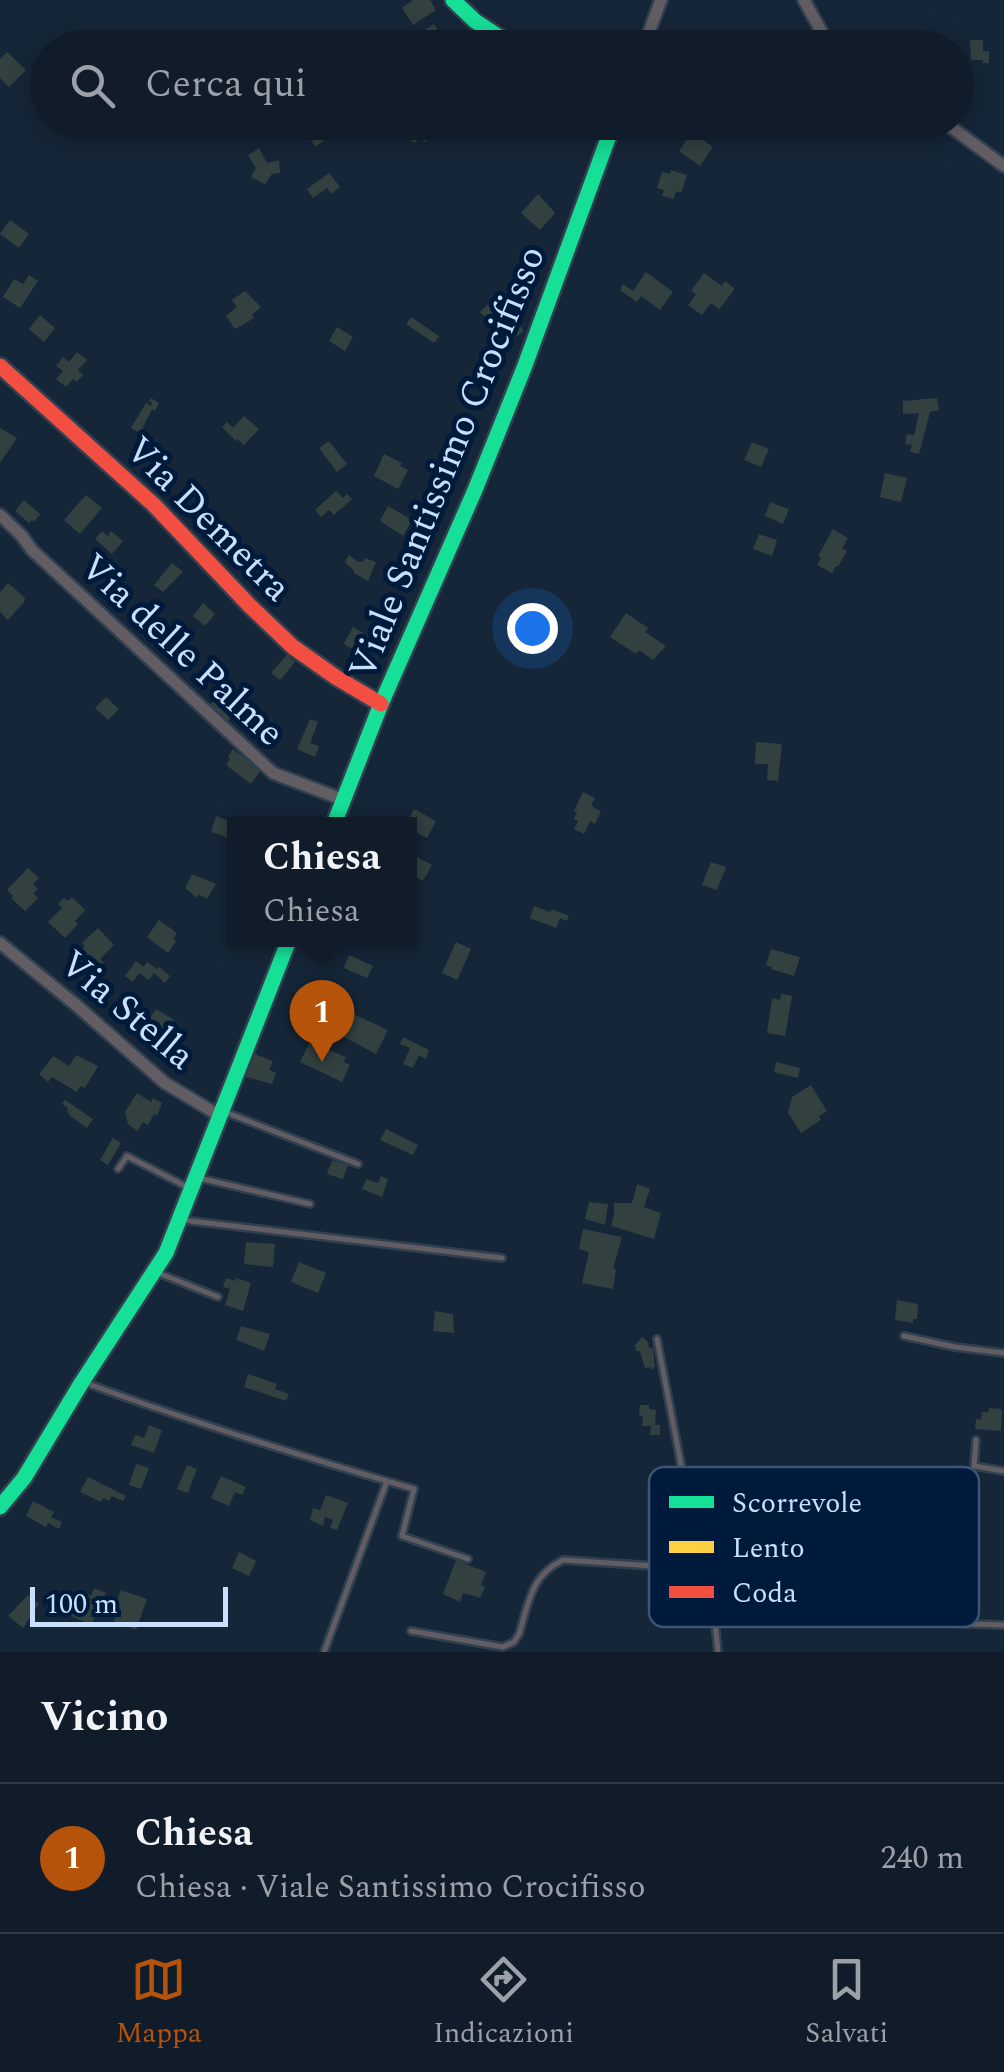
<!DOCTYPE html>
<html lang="it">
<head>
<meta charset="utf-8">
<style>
  :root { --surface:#101c2a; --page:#1e2936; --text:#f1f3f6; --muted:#9ca1a8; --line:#303a47; --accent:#b45309 }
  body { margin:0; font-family:Spectral,serif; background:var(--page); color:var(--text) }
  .scale { position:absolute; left:30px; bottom:25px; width:198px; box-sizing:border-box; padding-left:10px; border:5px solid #c9e0fc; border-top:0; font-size:28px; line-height:35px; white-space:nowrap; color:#c9e0fc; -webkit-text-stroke:8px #001a3c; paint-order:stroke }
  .you { position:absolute; left:532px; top:628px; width:35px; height:35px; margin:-25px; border:8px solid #fff; border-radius:50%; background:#1a73e8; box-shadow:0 0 0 15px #1a73e833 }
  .badge { display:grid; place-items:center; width:65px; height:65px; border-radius:50%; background:var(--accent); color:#fff; font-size:32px; font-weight:700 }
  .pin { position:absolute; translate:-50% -82px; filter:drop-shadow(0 2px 5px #0008) }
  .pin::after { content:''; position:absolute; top:52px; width:35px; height:30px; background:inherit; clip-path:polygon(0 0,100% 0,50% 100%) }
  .popup { position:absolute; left:227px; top:817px; width:190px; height:130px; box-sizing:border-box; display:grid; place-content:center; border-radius:0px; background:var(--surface); filter:drop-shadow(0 2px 8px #0005); font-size:32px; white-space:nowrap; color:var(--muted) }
  .popup b { font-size:38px; color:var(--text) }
  .popup::after { content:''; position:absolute; left:50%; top:100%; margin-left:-20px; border:20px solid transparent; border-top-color:var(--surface) }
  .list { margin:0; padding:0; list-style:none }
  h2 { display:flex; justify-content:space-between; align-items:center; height:130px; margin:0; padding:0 40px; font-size:42px }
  h2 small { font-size:32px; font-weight:400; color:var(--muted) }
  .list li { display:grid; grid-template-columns:65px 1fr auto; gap:30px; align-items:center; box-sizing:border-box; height:150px; padding:0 40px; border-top:2px solid var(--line) }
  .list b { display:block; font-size:38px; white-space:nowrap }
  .list p { margin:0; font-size:32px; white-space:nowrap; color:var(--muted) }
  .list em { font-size:32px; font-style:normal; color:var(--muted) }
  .icon { flex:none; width:55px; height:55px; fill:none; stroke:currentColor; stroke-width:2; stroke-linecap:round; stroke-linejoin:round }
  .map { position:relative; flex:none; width:1004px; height:1652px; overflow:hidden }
  .search { position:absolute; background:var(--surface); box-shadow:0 5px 25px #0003; left:30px; right:30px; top:30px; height:110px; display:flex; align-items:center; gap:25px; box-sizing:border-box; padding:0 35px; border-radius:55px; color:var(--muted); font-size:38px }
  .sheet { height:280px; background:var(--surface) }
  nav { display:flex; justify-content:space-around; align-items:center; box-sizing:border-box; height:140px; border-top:2px solid var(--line); background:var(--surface); font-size:28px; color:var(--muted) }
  nav a { display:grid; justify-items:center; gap:5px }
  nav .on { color:var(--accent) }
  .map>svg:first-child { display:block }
  .building { fill:#324040 }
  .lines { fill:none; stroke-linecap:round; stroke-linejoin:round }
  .lane-casing { stroke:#314051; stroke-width:10 }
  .street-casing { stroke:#314051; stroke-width:16 }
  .fast-casing { stroke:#314051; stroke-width:20 }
  .jam-casing { stroke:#314051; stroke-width:20 }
  .lane { stroke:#615d62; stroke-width:5 }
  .street { stroke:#615d62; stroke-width:11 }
  .fast { stroke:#16e098; stroke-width:15 }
  .jam { stroke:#f24e42; stroke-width:15 }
  .labels { text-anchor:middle; stroke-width:10; stroke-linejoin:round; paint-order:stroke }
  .street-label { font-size:38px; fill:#c9e0fc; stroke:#001a3c }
  .key { fill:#001a3c; stroke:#3c5576; stroke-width:2.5 }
  .key-label { font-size:28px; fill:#c9e0fc }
</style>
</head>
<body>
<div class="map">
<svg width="1004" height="1652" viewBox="0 0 1004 1652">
  <rect width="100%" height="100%" fill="#152638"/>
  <g class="building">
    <path d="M413 0H430L436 10 413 25 402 8Z"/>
    <path d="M434 24 448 46 445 48H423L416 36Z"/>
    <path d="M970 40H983V51H989V63H983V60H971Z"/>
    <path d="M7 52 26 70 9 87 0 78V59Z"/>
    <path d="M296 122H346L316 147Z"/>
    <path d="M424 122H437L442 130 424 142 418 131 411 136 417 141 414 143 405 135Z"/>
    <path d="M692 132 713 147 700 166 679 151Z"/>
    <path d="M259 148 267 163 279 160 280 173 272 174 265 184 251 177 256 168 248 155Z"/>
    <path d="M671 170 687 175 681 193 676 191 674 199 662 196 664 190 657 188 662 172 670 174Z"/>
    <path d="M329 173 340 187 331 194 327 188 313 198 307 189Z"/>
    <path d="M538 194 555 213 540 230 521 213Z"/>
    <path d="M10 220 29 234 19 248 0 234Z"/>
    <path d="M646 272 673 292 660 310 641 296 637 302 620 290 623 284 633 291Z"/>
    <path d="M704 273 722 286 725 281 735 289 719 309 711 303 702 315 688 305 696 294 691 291Z"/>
    <path d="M29 275 38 281 20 308 3 297 14 279 23 284Z"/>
    <path d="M245 291 261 307 252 315 254 318 235 329 226 316 237 307 232 300Z"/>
    <path d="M497 296 524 331 510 342 480 312Z"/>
    <path d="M40 315 55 328 44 342 29 329Z"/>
    <path d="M411 317 439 336 434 343 406 324Z"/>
    <path d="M337 327 353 337 345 351 329 341Z"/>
    <path d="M77 352 87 360 78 370 83 375 77 382 73 379 66 387 56 379 63 371 56 366 63 357 69 362Z"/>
    <path d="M151 398 159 403 155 411 152 409 140 433 131 428 146 403 151 406 152 403 149 401Z"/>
    <path d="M937 398 939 410 930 412 919 454 910 452 912 445 905 444 907 434 914 435 919 413 903 414V401Z"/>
    <path d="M244 416 259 429 244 445 237 439 236 441 222 427 227 422 233 428Z"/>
    <path d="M0 428 17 438 0 463Z"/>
    <path d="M329 441 347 464 337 472 319 448Z"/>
    <path d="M752 442 769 449 761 467 744 460Z"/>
    <path d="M384 454 402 463 400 466 408 470 398 489 374 476Z"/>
    <path d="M885 473 907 478 901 502 880 497Z"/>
    <path d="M336 491 343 498 347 494 352 499 334 515 329 510 321 517 315 510Z"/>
    <path d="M86 495 102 508 80 534 64 520Z"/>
    <path d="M24 500 40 514 34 522 32 520 29 523 15 511Z"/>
    <path d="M770 502 789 509 783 524 765 516Z"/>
    <path d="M388 506 412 520 403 536 380 521Z"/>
    <path d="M833 529 848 538 842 548 847 551 838 567 836 566 832 573 817 565 821 558 818 556Z"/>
    <path d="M102 531 108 536 111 531 123 541 112 554 95 539Z"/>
    <path d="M759 534 777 540 772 556 753 549Z"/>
    <path d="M349 555 358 562H363L365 558 376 562 368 581 354 573V571L345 562Z"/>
    <path d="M172 563 183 572 163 592 154 585Z"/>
    <path d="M8 583 25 598 24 602 8 620 0 612V592Z"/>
    <path d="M203 603 215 614 205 626 193 616Z"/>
    <path d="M626 613 648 628 645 632 666 646 653 660 639 650 636 654 610 637Z"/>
    <path d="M353 627 376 640 367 657 344 644Z"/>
    <path d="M287 655 295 662 280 680 271 673Z"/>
    <path d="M219 694 224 698 228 694 240 705 227 722 209 706Z"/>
    <path d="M106 697 119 709 108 720 95 708Z"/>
    <path d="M310 719 318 722 310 743 319 746 315 757 297 749Z"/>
    <path d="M756 742 782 744 778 781 767 780 768 764H755Z"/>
    <path d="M233 749 261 770 251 784 226 765 230 759 228 757Z"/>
    <path d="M583 792 595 798 591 806 601 811 595 824 590 821 584 834 574 829 578 821 574 819 577 812 574 811Z"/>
    <path d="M414 809 436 821 427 838 410 829V824H406Z"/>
    <path d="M216 816 234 823V838L232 839 211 832Z"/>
    <path d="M410 853 432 865 423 881 410 874Z"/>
    <path d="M711 862 726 867 717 890 702 885Z"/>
    <path d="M28 868 39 878 33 884 38 889 33 893 38 898 25 911 11 898 13 896 7 890Z"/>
    <path d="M192 874 216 884 207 899 198 894 197 898 185 888Z"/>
    <path d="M72 897 85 910 75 921 78 924 65 938 48 922 62 908 58 904 64 898 68 901Z"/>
    <path d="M534 906 550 912 552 909 569 916 566 921 560 918 556 928 530 918Z"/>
    <path d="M159 920 177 933 173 939 176 941 168 953 147 937Z"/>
    <path d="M98 928 114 945 100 959 104 963 92 975 74 958 85 946 82 943Z"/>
    <path d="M456 942 471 949 457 980 442 973Z"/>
    <path d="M771 949 800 957 794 976 771 969 772 967 766 965Z"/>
    <path d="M349 955 373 966 367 978 344 968Z"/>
    <path d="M136 961 144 967 147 962 157 969 159 967 170 976 165 983 154 973 149 980 139 973 133 982 125 976Z"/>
    <path d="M781 994 792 996 785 1036 767 1033 772 998 780 1000Z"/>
    <path d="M319 998 388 1030 376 1054 309 1018Z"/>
    <path d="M156 1009 174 1020 165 1033 148 1021Z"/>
    <path d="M403 1037 429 1050 426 1059 419 1055 413 1068 403 1064 410 1048 400 1044Z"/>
    <path d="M310 1042 346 1057 343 1062 350 1065 342 1082 300 1062Z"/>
    <path d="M252 1053 273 1061 269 1070 276 1073 272 1084 243 1076Z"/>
    <path d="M76 1055 98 1066 85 1088 80 1086 77 1092 52 1077 48 1082 39 1074 53 1056 69 1066Z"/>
    <path d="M776 1062 800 1068 798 1078 774 1072Z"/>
    <path d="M811 1085 827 1111 819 1116 821 1120 801 1133 788 1113 792 1097Z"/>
    <path d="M137 1093 151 1102 153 1098 162 1103 157 1116 154 1114 148 1125 143 1122 137 1131 128 1124 125 1112Z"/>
    <path d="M65 1100 93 1119 87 1128 70 1116 67 1111 68 1108 62 1104Z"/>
    <path d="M386 1129 418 1145 413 1155 380 1140Z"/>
    <path d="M113 1138 121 1143 108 1165 100 1160Z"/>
    <path d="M332 1160 348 1165 343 1179 327 1174Z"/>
    <path d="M381 1176 388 1179 382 1197 362 1189 366 1179 378 1183Z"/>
    <path d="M637 1184 650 1189 644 1207 661 1213 654 1239 611 1226 614 1215V1203H632Z"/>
    <path d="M589 1202 608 1204 605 1225 585 1219Z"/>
    <path d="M583 1229 622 1237 613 1269H616L613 1289 582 1283 589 1252 579 1249Z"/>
    <path d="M246 1242 275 1244 273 1267 244 1264Z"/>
    <path d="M299 1262 326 1273 318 1293 291 1282Z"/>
    <path d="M226 1278 235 1281 236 1278 251 1283 243 1311 225 1305 230 1289 223 1287Z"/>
    <path d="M897 1300 918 1304 917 1319H913V1323L895 1320Z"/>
    <path d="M435 1311 453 1314 454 1333 433 1331Z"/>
    <path d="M241 1326 270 1334 264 1351 236 1340Z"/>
    <path d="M642 1337 648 1342 649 1348H653L655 1367 651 1370 650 1367 645 1368 640 1351H636L635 1345Z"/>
    <path d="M248 1374 277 1384 275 1389 289 1394 286 1401 244 1387Z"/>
    <path d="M640 1405H649V1409L656 1410 655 1425H660V1435H650L651 1426H642L643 1416 639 1415Z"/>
    <path d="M989 1408 1002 1409 1001 1431 975 1429 976 1419 981 1420 982 1412H988Z"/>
    <path d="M149 1425 162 1430 154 1453 131 1445 135 1435 144 1438Z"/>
    <path d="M136 1464 149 1468 141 1489 129 1485Z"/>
    <path d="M187 1465 197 1469 188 1493 177 1489Z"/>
    <path d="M221 1476 246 1487 242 1495 235 1492 229 1506 211 1498Z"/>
    <path d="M88 1477 126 1496 123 1501 112 1496 109 1501 103 1498 101 1502 80 1492Z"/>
    <path d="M326 1495 348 1503 337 1530 330 1528 333 1520 325 1517 323 1526 310 1520 313 1508 320 1510Z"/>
    <path d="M33 1501 54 1512 51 1517 62 1522 59 1529 48 1523 46 1527 26 1516Z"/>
    <path d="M767 1545 786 1546V1569H776V1561H767Z"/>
    <path d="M887 1546 912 1547 911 1556 921 1557 920 1564H902L903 1558 886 1557Z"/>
    <path d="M239 1552 256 1561 249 1576 232 1568Z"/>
    <path d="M456 1560 486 1572 481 1585 485 1587 480 1598 463 1593 460 1602 443 1594Z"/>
    <path d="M678 1583 702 1584 707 1601 696 1603V1609L678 1612Z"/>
    <path d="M94 1588 106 1593 91 1625 71 1616 76 1605 80 1606 86 1593 91 1596Z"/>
    <path d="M121 1590 147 1599 136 1630 114 1621 118 1609 109 1605 113 1596 118 1598Z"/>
    <path d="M28 1595 39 1604 23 1628 8 1616Z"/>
  </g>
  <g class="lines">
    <g class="lane-casing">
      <g id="lane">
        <path d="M225 1112 358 1164"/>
        <path d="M118 1169 127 1156 189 1188"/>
        <path d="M199 1178 310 1204"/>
        <path d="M182 1220 502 1258"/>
        <path d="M156 1272 218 1297"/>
        <path d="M904 1336 955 1347 1004 1353"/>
        <path d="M657 1339 701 1569 713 1603C810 1616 906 1622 1004 1625"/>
        <path d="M86 1383C194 1423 304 1457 414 1489L402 1536 468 1559"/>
        <path d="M976 1440 974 1466 1004 1471"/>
        <path d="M713 1603 718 1652"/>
        <path d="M411 1631 503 1647 514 1642 519 1634C529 1602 531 1575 563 1560L701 1569"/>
        <path d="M324 1652 387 1481"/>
      </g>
    </g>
    <g class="street-casing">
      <g id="street">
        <path d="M804 0 826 40 833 48"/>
        <path d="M643 48 661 0"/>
        <path d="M944 122 1004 166"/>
        <path d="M0 515 22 536 32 550 273 773 344 800"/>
        <path d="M0 943 76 1005 165 1083 220 1116"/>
      </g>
    </g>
    <g class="fast-casing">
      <g id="fast">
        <path d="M453 0 475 21 516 48"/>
        <path d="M334 824 381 704 475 490 524 368 614 122"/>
        <path d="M0 1507 24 1478 82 1382 166 1253 289 940"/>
      </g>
    </g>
    <g class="jam-casing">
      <path id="jam" d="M0 366 154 505 250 606 293 647 337 678 381 704"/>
    </g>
    <use href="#lane" class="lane"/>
    <use href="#street" class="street"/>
    <use href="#fast" class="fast"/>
    <use href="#jam" class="jam"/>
  </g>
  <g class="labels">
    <g class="street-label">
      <text transform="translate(446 462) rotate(-68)" y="13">Viale Santissimo Crocifisso</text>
      <text transform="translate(209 518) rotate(45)" y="13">Via Demetra</text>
      <text transform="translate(183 649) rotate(43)" y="13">Via delle Palme</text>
      <text transform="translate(128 1009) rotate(40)" y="13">Via Stella</text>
    </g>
  </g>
  <rect x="649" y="1467" width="330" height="160" rx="15" class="key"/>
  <rect x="669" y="1496" width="45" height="12" fill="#16e098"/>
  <rect x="669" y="1541" width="45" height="12" fill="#ffcf43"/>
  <rect x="669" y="1586" width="45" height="12" fill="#f24e42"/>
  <g class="key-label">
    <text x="732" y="1512">Scorrevole</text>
    <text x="732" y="1557">Lento</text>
    <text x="732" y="1602">Coda</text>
  </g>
</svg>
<div class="scale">100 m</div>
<div class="you"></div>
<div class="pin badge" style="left:322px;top:1062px">1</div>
<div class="popup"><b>Chiesa</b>Chiesa</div>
<div class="search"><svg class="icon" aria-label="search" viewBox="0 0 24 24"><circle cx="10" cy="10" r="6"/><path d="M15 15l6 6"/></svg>Cerca qui</div>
</div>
<section class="sheet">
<h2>Vicino<small></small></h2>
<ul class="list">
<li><span class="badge">1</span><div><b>Chiesa</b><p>Chiesa · Viale Santissimo Crocifisso</p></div><em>240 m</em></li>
</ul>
</section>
<nav>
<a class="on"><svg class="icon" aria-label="map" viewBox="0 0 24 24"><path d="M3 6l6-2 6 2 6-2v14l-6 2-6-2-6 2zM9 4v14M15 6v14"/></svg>Mappa</a>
<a><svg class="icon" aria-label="directions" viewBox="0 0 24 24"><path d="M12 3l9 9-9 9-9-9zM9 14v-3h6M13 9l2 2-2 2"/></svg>Indicazioni</a>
<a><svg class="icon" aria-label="saved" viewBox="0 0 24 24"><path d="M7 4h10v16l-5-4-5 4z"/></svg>Salvati</a>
</nav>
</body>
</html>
